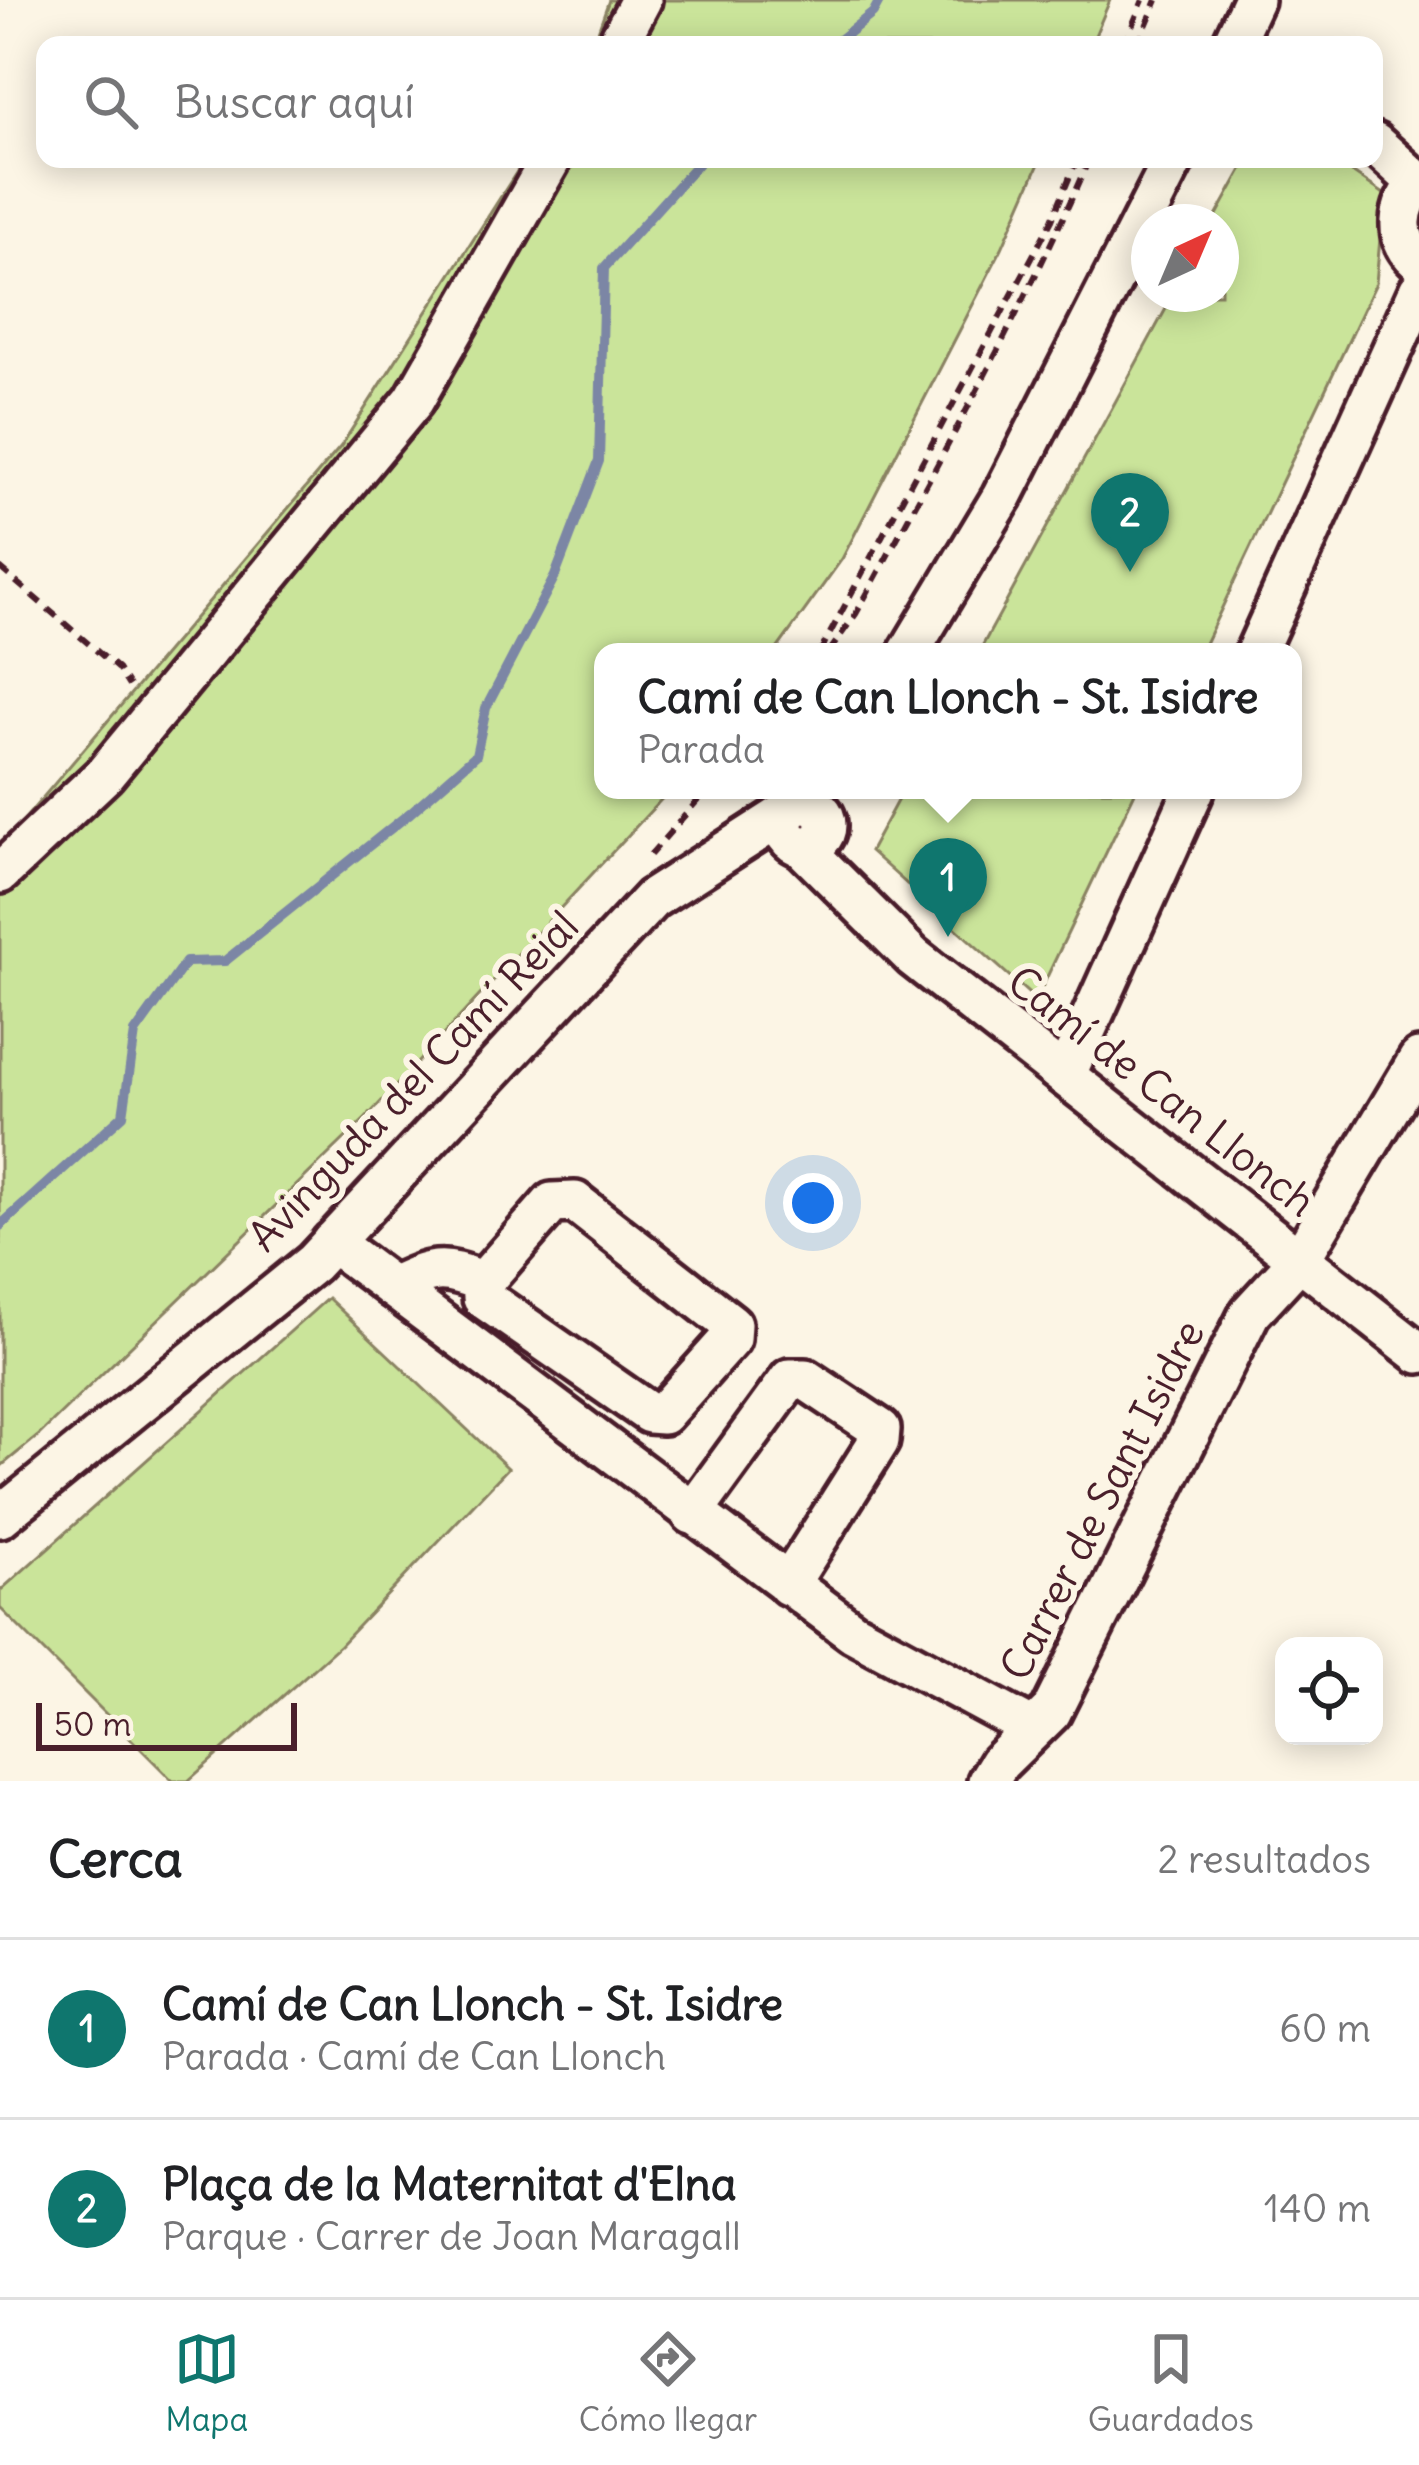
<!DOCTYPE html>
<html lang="es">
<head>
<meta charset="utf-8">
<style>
  :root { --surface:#fff; --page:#f6f6f6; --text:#202124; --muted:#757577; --line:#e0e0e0; --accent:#0f766e }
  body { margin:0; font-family:Delius,sans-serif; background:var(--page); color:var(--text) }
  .controls { position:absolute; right:36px; bottom:36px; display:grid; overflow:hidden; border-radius:24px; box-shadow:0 6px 30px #0003 }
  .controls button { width:108px; height:108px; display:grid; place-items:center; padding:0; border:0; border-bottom:3px solid var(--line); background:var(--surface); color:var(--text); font:60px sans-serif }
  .compass { position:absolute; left:1131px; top:204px; width:108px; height:108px; border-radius:50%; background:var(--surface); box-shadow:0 6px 30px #0003; rotate:44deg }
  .scale { position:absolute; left:36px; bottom:30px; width:261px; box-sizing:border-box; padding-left:12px; border:6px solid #4a1f2b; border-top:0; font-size:33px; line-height:42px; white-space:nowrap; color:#4a1f2b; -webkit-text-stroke:9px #fcf5e5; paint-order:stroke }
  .you { position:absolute; left:813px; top:1203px; width:42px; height:42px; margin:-30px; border:9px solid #fff; border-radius:50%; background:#1a73e8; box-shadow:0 0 0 18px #1a73e833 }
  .badge { display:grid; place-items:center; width:78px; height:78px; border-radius:50%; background:var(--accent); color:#fff; font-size:39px; font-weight:700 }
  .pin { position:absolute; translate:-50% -99px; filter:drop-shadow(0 3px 6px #0008) }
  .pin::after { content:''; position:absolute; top:63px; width:42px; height:36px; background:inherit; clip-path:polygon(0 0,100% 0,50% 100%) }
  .popup { position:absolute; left:594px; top:643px; width:708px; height:156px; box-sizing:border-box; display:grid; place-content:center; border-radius:24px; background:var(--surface); filter:drop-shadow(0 3px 9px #0005); font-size:39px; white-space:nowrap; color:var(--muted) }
  .popup b { font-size:45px; color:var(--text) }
  .popup::after { content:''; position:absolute; left:50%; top:100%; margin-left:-24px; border:24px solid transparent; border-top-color:var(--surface) }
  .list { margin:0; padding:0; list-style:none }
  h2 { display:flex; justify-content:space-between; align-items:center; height:156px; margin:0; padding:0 48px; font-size:51px }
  h2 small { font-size:39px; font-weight:400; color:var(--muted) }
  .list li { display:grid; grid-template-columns:78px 1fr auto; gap:36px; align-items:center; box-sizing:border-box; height:180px; padding:0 48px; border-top:3px solid var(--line) }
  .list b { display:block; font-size:45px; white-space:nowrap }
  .list p { margin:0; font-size:39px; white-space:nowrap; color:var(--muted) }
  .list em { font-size:39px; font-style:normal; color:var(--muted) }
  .icon { flex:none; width:66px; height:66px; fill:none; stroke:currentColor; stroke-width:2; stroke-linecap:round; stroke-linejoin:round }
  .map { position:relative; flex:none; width:1419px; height:1781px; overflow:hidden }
  .search { position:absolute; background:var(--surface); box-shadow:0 6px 30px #0003; left:36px; right:36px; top:36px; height:132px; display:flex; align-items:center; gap:30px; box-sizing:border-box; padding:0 42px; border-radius:24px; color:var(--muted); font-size:45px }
  .sheet { height:516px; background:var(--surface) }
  nav { display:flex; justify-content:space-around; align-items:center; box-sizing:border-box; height:168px; border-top:3px solid var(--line); background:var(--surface); font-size:33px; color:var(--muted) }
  nav a { display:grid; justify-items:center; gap:6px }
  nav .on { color:var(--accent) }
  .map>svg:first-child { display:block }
  .green { fill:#cae49a; stroke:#8a8262; stroke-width:3 }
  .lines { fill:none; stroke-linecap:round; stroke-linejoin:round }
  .stream { stroke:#7c86a5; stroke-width:10 }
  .minor-casing { stroke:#4a1f2b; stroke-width:48 }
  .path { stroke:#4a1f2b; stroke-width:6; stroke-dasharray:12 9; stroke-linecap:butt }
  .minor { stroke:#fcf5e5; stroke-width:39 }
  .labels { text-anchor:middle; stroke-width:12; stroke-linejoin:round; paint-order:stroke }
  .street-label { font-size:42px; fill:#4a1f2b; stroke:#fcf5e5 }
</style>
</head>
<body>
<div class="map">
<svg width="1419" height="1781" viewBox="0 0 1419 1781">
  <rect width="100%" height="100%" fill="#fcf5e5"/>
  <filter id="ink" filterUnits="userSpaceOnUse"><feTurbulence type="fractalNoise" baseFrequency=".00833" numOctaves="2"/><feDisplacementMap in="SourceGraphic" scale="24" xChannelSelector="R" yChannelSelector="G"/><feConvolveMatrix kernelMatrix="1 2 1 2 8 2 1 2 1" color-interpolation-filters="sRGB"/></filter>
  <g filter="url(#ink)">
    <g class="green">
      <path d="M609 0H1110L1091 45H593Z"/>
      <path d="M525 159H1041L1002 248 842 559 775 652H603V790H670L366 1118 38 1436 0 1467V848L341 446Z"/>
      <path d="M1248 159H1333L1384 194 1376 283 1201 652H979L1174 294H1221V222H1213Z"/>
      <path d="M903 790H1136L1036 1000 870 851Z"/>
      <path d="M328 1298 508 1468 340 1645 188 1781H173L0 1608V1591Z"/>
    </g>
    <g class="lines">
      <g class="stream">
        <path d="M833 45 873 13 880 0"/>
        <path d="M0 1226 123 1115 135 1033 186 962 225 961 410 813 476 755 486 708 555 576 599 461 604 268 702 159"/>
      </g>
      <g class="minor-casing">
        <g id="minor">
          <path d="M617 45 641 0"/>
          <path d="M1232 45 1253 0"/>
          <path d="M1374 143 1417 182"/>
          <path d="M1419 181C1398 205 1392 238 1419 261"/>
          <path d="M909 652 1002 497 1174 159"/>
          <path d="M1256 652 1419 291"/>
          <circle cx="805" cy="825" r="21"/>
          <path d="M801 846 913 957 1419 1353"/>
          <path d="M0 873 105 774 414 400 551 159"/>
          <path d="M1065 1076 1194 790"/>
          <path d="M575 1202 731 1324 730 1339 663 1414 649 1413 483 1298V1282L552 1203Z"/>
          <path d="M332 1242 853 1632 1033 1729"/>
          <path d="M392 1287C431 1269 441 1264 483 1282"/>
          <path d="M692 1514 790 1379H805L880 1429 879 1441 788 1585"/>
          <path d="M0 1517 313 1263 652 899 789 811"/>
          <path d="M988 1781 999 1763 1051 1712 1250 1313 1300 1259 1419 1059"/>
        </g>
      </g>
      <g class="path">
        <path d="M1124 45 1143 0"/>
        <path d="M1138 45 1157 0"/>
        <path d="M0 568 118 669 129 686"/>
        <path d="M820 652 1052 220 1077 159"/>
        <path d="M829 652 856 614C937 464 1022 315 1089 159"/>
        <path d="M650 855 707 790"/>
      </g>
      <use href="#minor" class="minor"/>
    </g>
  </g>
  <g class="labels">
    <g class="street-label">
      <text transform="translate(413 1081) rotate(-46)" y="15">Avinguda del Camí Reial</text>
      <text transform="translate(1162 1091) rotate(38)" y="15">Camí de Can Llonch</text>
      <text transform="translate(1102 1500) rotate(-63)" y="15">Carrer de Sant Isidre</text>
    </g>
  </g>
</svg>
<div class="controls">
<button><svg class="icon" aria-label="locate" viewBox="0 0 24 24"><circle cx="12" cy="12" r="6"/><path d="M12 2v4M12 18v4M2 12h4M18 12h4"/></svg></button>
</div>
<svg class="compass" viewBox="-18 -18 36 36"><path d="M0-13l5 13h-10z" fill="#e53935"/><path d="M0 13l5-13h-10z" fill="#757577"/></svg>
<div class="scale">50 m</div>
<div class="you"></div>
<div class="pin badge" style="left:948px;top:937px">1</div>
<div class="popup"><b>Camí de Can Llonch - St. Isidre</b>Parada</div>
<div class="pin badge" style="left:1130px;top:572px">2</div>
<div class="search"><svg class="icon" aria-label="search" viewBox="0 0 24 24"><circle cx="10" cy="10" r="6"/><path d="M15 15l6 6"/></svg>Buscar aquí</div>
</div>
<section class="sheet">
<h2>Cerca<small>2 resultados</small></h2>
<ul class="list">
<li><span class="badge">1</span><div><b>Camí de Can Llonch - St. Isidre</b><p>Parada · Camí de Can Llonch</p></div><em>60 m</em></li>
<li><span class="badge">2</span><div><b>Plaça de la Maternitat d'Elna</b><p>Parque · Carrer de Joan Maragall</p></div><em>140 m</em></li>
</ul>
</section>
<nav>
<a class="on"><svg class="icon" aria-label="map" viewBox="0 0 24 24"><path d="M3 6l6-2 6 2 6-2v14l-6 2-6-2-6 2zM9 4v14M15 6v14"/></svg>Mapa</a>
<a><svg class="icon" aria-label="directions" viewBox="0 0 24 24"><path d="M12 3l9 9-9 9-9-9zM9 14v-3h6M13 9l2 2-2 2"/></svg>Cómo llegar</a>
<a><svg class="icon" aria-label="saved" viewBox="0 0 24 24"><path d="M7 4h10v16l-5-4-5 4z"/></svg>Guardados</a>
</nav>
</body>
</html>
